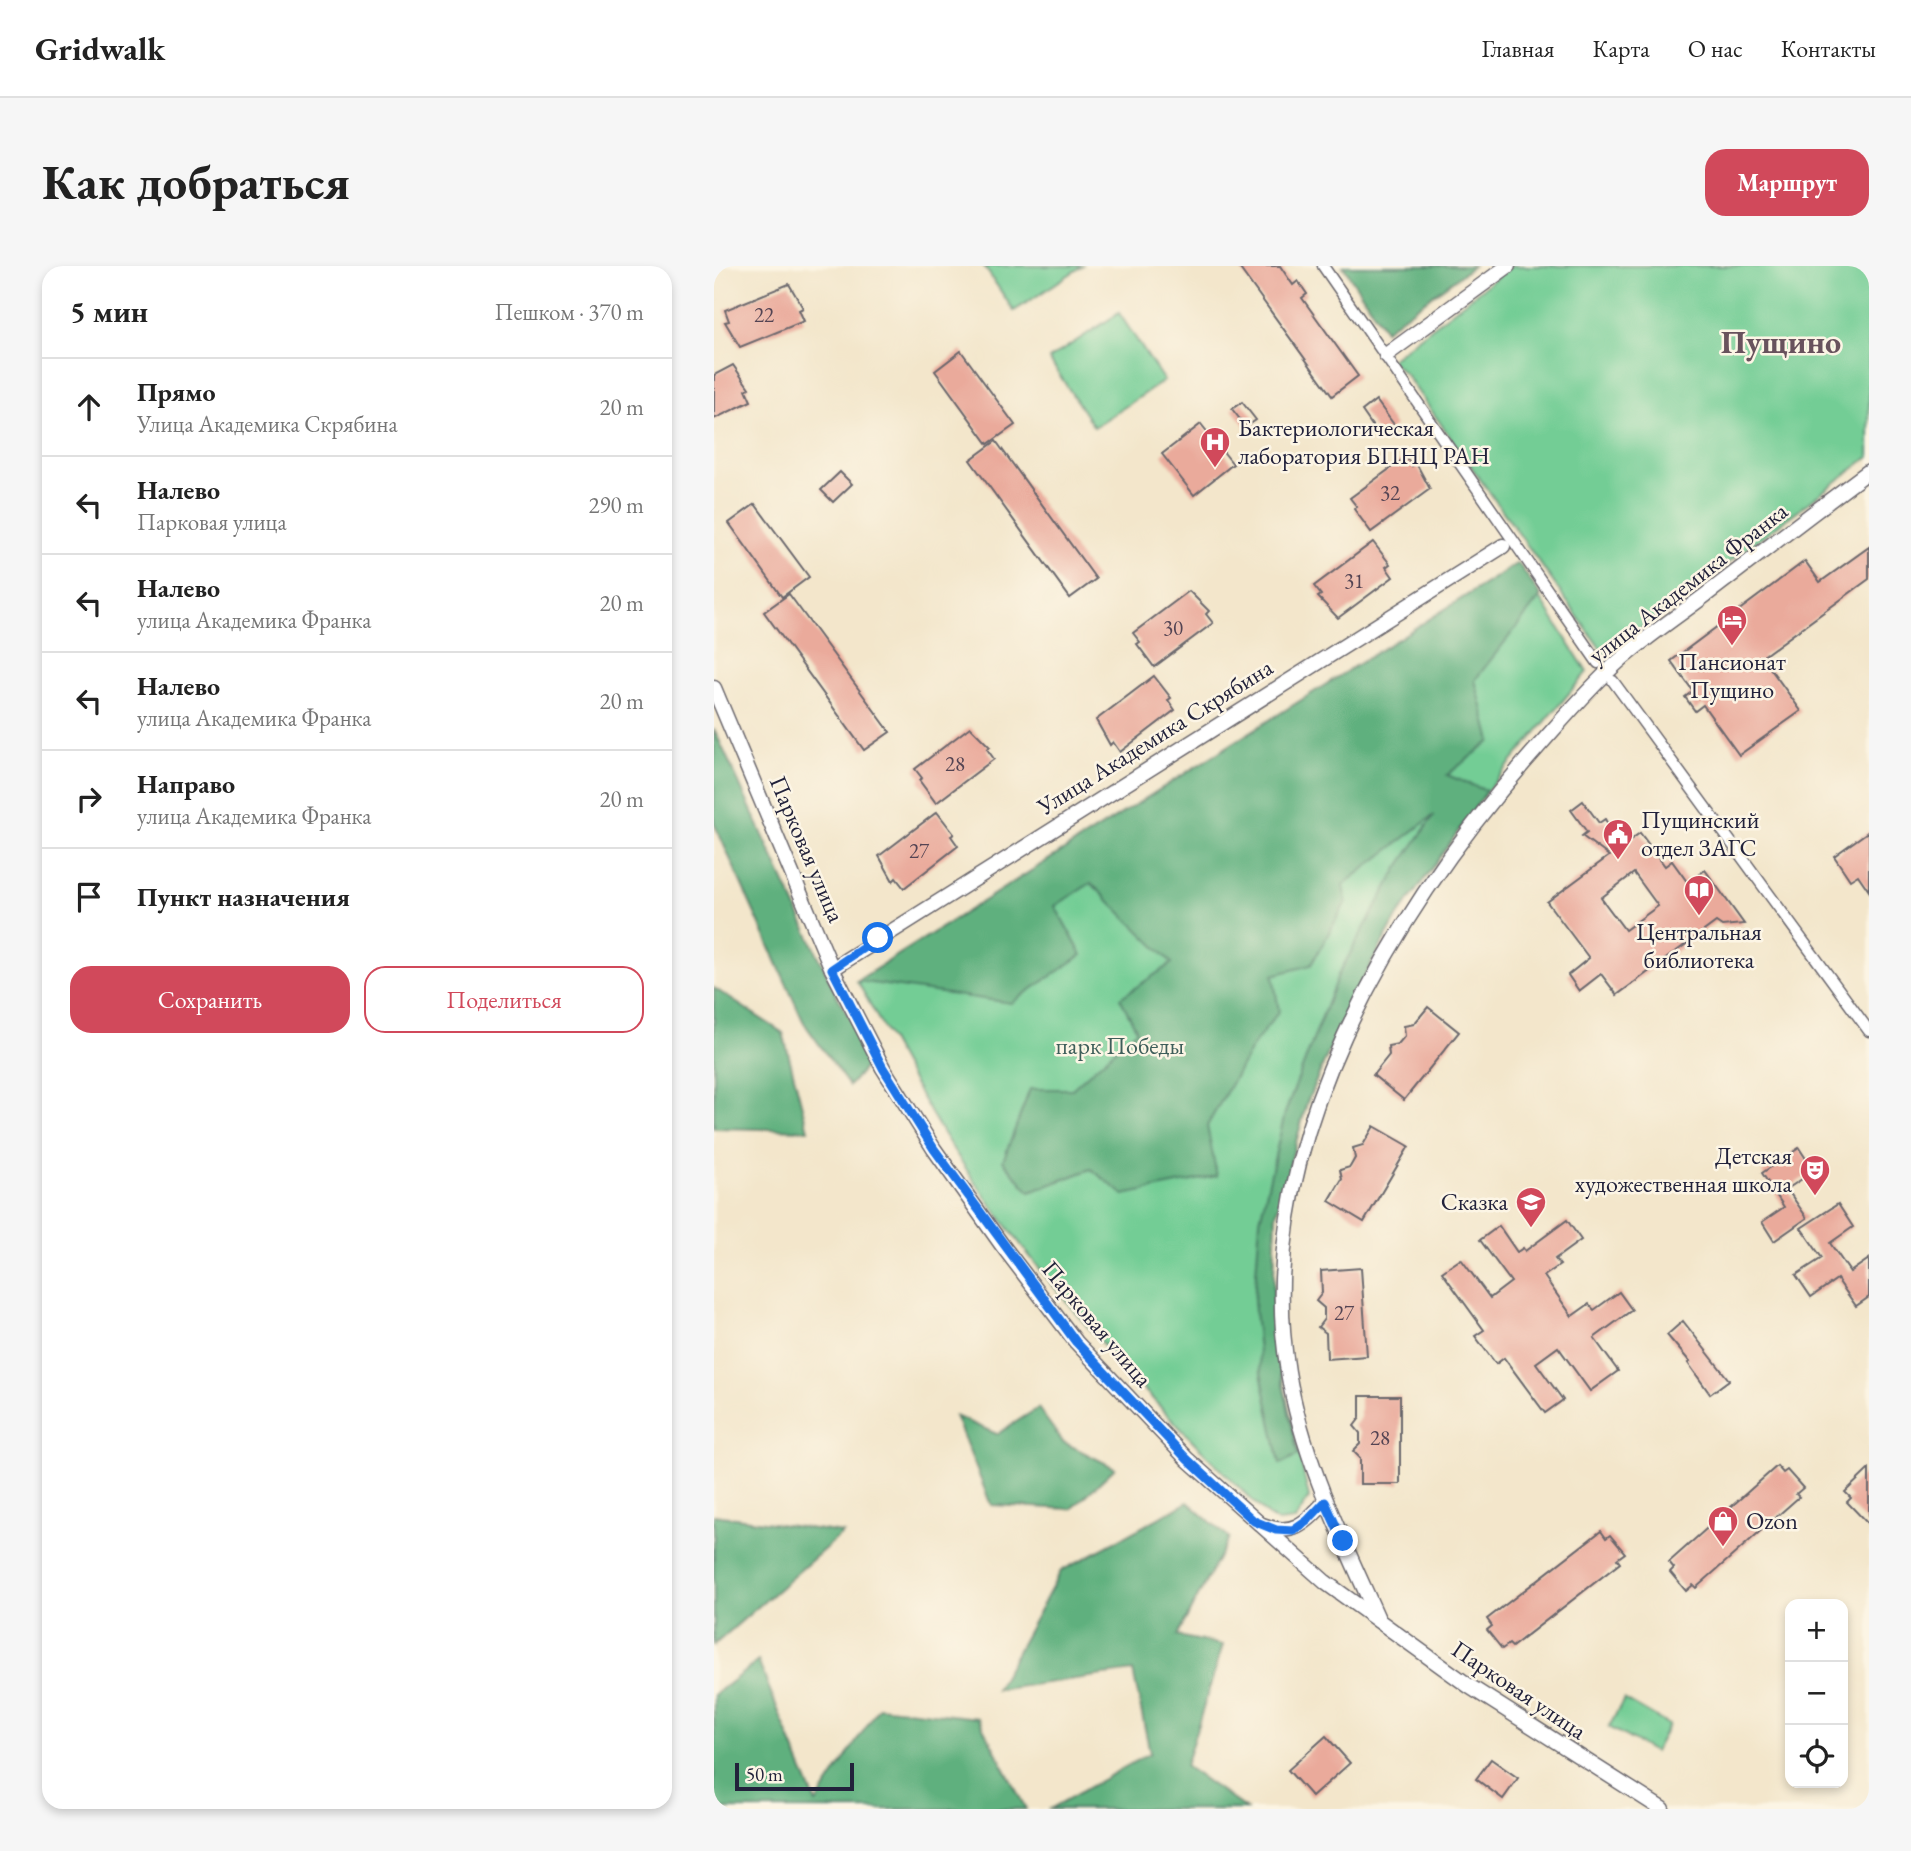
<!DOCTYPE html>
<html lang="ru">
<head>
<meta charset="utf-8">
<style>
  :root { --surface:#fff; --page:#f6f6f6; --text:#222; --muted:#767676; --line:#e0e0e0; --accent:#d1495b }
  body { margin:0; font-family:"EB Garamond",serif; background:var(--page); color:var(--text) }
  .controls { position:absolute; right:21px; bottom:21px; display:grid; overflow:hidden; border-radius:14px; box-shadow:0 4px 10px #0003 }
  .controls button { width:63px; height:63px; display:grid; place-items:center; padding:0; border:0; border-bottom:2px solid var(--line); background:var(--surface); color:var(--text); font:35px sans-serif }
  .scale { position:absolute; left:21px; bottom:18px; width:119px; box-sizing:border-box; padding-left:7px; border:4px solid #22223b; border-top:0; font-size:19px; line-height:24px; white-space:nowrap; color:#22223b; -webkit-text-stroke:5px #fcf5e5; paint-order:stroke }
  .stop { position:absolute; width:21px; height:21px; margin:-16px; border:5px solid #1a73e8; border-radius:50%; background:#fff }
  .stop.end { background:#1a73e8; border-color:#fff; box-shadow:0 2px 7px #0008 }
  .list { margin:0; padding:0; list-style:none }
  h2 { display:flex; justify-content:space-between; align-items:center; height:91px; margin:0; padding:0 28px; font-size:30px }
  h2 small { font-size:23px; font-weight:400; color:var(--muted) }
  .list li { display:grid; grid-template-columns:46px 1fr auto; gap:21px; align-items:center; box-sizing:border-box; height:98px; padding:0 28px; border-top:2px solid var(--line) }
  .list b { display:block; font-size:26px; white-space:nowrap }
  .list p { margin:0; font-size:23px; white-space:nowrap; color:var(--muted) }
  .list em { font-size:23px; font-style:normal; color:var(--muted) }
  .actions { display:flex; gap:14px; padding:21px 28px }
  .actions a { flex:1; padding:16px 0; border:2px solid var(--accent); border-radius:21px; text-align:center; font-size:24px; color:var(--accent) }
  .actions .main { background:var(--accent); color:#fff }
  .icon { flex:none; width:38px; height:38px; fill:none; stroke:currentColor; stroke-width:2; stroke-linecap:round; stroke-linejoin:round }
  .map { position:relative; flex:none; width:1155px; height:1543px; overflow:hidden; border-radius:21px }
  header { display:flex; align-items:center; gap:42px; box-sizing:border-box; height:98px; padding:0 35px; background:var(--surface); border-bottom:2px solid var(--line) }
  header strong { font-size:33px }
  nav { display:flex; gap:38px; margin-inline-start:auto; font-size:24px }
  .intro { display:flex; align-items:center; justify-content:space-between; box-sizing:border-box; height:168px; padding:0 42px }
  h1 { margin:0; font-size:49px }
  .button { padding:18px 32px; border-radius:21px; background:var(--accent); color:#fff; font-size:24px; font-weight:700 }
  main { display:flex; gap:42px; padding:0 42px }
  aside { flex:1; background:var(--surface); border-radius:21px; box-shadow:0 4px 10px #0003 }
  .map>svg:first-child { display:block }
  .green { fill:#73cd95; stroke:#4a7868; stroke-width:2 }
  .forest { fill:#5eb07e; stroke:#40695c; stroke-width:2 }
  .building { fill:#eaaa9b; fill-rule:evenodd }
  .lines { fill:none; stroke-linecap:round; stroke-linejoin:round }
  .pedestrian-casing { stroke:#6b676d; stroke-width:13 }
  .minor-casing { stroke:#6b676d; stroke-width:17 }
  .pedestrian { stroke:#fff; stroke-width:10 }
  .minor { stroke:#fff; stroke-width:14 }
  .route { stroke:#1a73e8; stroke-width:9 }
  .labels { text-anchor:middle; stroke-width:5; stroke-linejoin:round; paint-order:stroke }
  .number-label { font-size:21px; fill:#544453 }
  .poi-label { font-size:24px; fill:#22223b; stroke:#fcf5e5; text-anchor:start }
  .street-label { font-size:24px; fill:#22223b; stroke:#fcf5e5 }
  .park-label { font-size:24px; fill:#3e5e5a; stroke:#fcf5e5 }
  .district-label { font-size:32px; font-weight:bold; fill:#68525d; stroke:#fcf5e5 }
</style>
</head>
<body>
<header>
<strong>Gridwalk</strong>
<nav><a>Главная</a><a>Карта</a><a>О нас</a><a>Контакты</a></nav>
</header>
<div class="intro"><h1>Как добраться</h1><a class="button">Маршрут</a></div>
<main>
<aside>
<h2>5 мин<small>Пешком · 370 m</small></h2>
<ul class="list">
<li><svg class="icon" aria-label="ahead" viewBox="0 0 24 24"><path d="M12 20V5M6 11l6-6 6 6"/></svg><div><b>Прямо</b><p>Улица Академика Скрябина</p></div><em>20 m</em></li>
<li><svg class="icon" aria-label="left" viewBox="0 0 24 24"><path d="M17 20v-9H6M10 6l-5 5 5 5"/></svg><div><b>Налево</b><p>Парковая улица</p></div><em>290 m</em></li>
<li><svg class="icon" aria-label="left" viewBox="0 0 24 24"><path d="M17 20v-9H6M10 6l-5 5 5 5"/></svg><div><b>Налево</b><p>улица Академика Франка</p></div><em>20 m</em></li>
<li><svg class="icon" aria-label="left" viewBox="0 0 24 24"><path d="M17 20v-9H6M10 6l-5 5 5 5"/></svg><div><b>Налево</b><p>улица Академика Франка</p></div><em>20 m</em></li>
<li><svg class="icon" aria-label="right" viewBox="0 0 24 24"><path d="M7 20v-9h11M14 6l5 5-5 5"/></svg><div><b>Направо</b><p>улица Академика Франка</p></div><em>20 m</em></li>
<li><svg class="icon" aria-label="arrive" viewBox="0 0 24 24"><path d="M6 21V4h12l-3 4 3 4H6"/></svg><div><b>Пункт назначения</b></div></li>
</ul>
<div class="actions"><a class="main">Сохранить</a><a>Поделиться</a></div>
</aside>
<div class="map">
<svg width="1155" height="1543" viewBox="0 0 1155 1543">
  <rect width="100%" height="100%" fill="#fcf5e5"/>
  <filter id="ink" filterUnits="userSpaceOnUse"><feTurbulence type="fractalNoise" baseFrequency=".0143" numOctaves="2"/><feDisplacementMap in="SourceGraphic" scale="14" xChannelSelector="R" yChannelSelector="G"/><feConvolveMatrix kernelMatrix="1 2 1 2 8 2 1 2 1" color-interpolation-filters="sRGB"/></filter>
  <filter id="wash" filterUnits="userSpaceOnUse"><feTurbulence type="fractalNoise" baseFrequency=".00686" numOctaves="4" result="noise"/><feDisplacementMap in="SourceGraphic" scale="28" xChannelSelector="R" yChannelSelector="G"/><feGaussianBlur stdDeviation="1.57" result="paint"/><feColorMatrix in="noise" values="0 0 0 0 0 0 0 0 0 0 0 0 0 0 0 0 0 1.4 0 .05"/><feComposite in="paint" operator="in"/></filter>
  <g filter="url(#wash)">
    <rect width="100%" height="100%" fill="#f3e6cb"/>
    <g class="green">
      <path d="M270 0H368L300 45Z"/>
      <path d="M797 0H1155V191L891 389 692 109 676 94Z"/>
      <path d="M405 47 450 115 380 161 335 93Z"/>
      <path d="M804 297 873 406 773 525 683 651 635 738 593 836 562 949 558 1066 595 1232 581 1254 564 1256 553 1249C436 1135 324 1015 235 877 202 825 174 769 143 715Z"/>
      <path d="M910 1433 955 1459 940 1486 895 1461Z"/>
    </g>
    <g class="forest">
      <path d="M629 0H759L671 64Z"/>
      <path d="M804 297 827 330 761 414 777 475 733 509 773 525 683 651 635 738 593 836 562 949 558 1066 584 1189 566 1198 547 1107 540 1035 546 954 571 847 624 709 684 602 720 549 629 619 632 636 597 699 559 709 565 745 538 781 493 860 503 910 410 929 377 903 316 926 289 895 316 823H358L423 764 406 732 458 697 377 617 341 640 368 689 297 737 143 715Z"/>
      <path d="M0 463 121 726 159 792 135 820 90 757 0 557Z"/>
      <path d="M0 722 69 767 94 864 0 862Z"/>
      <path d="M324 1142 349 1176 401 1202 358 1243 277 1239 241 1150 283 1168Z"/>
      <path d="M474 1236 515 1272 463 1370 509 1379 471 1500 532 1543H336L436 1487 419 1405 282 1424 347 1305Z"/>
      <path d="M0 1249 129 1267 0 1379Z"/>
      <path d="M44 1395 102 1537 165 1441 264 1452 312 1543H0V1429Z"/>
    </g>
    <g id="blocks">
      <g class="building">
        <path d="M524 0H566L579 19 584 15 593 28 588 32 644 110 618 130Z"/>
        <path d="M75 18 89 42 85 44 90 55 26 81 11 56 15 55 11 44Z"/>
        <path d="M247 85 301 159 274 178 221 105Z"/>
        <path d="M19 99 35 122 32 124 37 135 0 153V109Z"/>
        <path d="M662 134 681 160 666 171 648 145Z"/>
        <path d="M528 136 542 154 532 161 518 143Z"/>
        <path d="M487 158 519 198 480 229 448 188Z"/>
        <path d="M282 175 382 313 356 332 256 194Z"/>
        <path d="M692 191 698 200 702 197 716 223 657 266 640 243 643 241 636 232Z"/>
        <path d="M126 206 138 218 119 236 107 224Z"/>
        <path d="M41 238 95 311 68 331 15 257Z"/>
        <path d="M659 276 676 298 672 301 679 311 624 352 604 331 607 329 600 320Z"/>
        <path d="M1155 281V313L1048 391 1087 445 1025 489 989 439 981 445 971 431 979 425 957 395 1091 295 1106 316Z"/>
        <path d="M475 325 495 345 492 348 499 357 440 401 423 378 426 376 419 367Z"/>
        <path d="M75 328 176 466 150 484 50 346Z"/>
        <path d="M440 410 457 432 454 434 461 444 406 486 399 476 396 479 382 454Z"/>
        <path d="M256 461 276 481 273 483 280 493 222 537 205 514 208 512 201 503Z"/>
        <path d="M869 535 885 557 891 553 897 564 901 585 926 567 951 600 958 595 974 617 991 604 1030 658 1008 660 1002 656 903 729 887 708 865 725 854 709 875 692 833 636 895 590 868 570 873 566 857 544ZM920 607 944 640 911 664 887 632Z"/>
        <path d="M223 546 240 568 237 570 244 580 190 622 182 612 179 615 165 590Z"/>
        <path d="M1155 565V625L1144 609 1136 614 1120 590Z"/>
        <path d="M714 741 745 766 690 834 659 809 675 789 674 780 684 778 691 770 690 760 700 758Z"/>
        <path d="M660 860 695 880 650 956 615 935 628 913 626 904 636 901 641 892 639 882 649 879Z"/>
        <path d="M1085 882 1100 905 1073 923 1093 952 1060 975 1048 956 1070 941 1048 907Z"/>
        <path d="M1124 938 1139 961 1116 977 1136 1006 1155 993V1031L1142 1040 1123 1013 1097 1031 1082 1009 1108 992 1087 962Z"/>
        <path d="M853 954 867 974 841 993 846 999 830 1010 858 1050 875 1038 880 1044 905 1026 918 1044 880 1072 904 1105 876 1125 844 1081 822 1097 849 1134 831 1147 790 1092 782 1098 761 1070 770 1064 728 1006 747 993 776 1032 797 1016 766 974 785 960 803 986 809 982 811 985Z"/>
        <path d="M647 1002 653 1090 613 1093 612 1067 604 1061 610 1053V1042L602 1035 608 1027 607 1005Z"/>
        <path d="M969 1055 1015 1114 996 1128 974 1097 976 1096 953 1069Z"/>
        <path d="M646 1130H686V1218H646V1192L639 1185 646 1178V1167L640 1160 646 1152Z"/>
        <path d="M1063 1200 1069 1207 1073 1204 1089 1222 1082 1228 1085 1231 982 1322 979 1319 972 1325 956 1306 960 1302 955 1296Z"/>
        <path d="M1155 1203V1259L1133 1236 1137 1232 1131 1226Z"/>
        <path d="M887 1265 892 1272 896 1269 911 1287 903 1293 906 1297 798 1381 795 1378 788 1383 773 1364 778 1360 773 1353Z"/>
        <path d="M612 1470 636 1497 598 1531 574 1504Z"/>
        <path d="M777 1493 804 1512 789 1533 762 1513Z"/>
      </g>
    </g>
  </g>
  <g filter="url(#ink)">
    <use href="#blocks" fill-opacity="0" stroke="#6b676d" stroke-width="2"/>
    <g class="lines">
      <g class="pedestrian-casing">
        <g id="pedestrian">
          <path d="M609 0 884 397"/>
          <path d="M899 415 1155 765"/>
        </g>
      </g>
      <g class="minor-casing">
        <g id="minor">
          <path d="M672 89 794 0"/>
          <path d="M0 422 118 703 169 802 220 883 288 979 362 1076 473 1193 611 1316 755 1420 948 1543"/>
          <path d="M118 703 789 280"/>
          <path d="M548 1259C578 1271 591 1258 611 1236"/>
          <path d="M665 1355C629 1274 589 1195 574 1106 536 881 679 644 823 482 849 453 875 422 904 396 932 371 964 350 993 328 1047 287 1101 245 1155 205"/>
        </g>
      </g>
      <use href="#pedestrian" class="pedestrian"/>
      <use href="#minor" class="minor"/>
    </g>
  </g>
  <g class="lines" filter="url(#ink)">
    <path class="route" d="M164 672 118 703 169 802 220 883 362 1076 473 1193 540 1255 562 1264 579 1265 593 1255 611 1236 629 1275"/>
  </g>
  <defs>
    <g id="hospital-pin" transform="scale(1.575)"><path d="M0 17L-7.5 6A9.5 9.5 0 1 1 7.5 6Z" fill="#d1495b" stroke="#fcf5e5"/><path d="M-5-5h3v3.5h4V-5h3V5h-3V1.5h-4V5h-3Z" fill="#fff"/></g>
    <g id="hotel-pin" transform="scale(1.575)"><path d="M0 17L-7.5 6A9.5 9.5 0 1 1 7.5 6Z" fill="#d1495b" stroke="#fcf5e5"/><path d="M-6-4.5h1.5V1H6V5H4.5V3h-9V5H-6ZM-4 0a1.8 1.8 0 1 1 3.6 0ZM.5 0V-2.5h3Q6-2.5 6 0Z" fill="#fff"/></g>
    <g id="civic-pin" transform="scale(1.575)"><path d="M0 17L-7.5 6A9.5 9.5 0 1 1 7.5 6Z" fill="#d1495b" stroke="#fcf5e5"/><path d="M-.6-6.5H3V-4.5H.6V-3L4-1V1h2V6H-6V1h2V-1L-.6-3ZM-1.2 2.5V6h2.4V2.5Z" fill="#fff"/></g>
    <g id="library-pin" transform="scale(1.575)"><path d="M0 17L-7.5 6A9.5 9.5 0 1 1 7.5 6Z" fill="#d1495b" stroke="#fcf5e5"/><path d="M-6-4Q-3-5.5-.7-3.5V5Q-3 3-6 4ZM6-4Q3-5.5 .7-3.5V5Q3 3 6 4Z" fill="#fff"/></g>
    <g id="theatre-pin" transform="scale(1.575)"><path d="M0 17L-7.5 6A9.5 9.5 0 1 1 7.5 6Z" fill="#d1495b" stroke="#fcf5e5"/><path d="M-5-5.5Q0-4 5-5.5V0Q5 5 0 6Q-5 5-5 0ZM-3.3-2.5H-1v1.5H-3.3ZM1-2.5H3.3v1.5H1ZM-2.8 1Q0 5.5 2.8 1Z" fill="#fff"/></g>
    <g id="school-pin" transform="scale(1.575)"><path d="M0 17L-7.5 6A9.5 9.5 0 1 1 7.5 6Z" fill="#d1495b" stroke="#fcf5e5"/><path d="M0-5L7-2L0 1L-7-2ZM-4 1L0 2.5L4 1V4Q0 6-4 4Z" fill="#fff"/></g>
    <g id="shop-pin" transform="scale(1.575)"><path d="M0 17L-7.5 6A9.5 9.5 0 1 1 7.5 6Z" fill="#d1495b" stroke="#fcf5e5"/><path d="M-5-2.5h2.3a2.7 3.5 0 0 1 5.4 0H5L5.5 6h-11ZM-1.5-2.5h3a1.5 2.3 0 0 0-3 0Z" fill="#fff"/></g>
  </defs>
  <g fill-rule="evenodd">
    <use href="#hospital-pin" x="501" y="176"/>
    <use href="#hotel-pin" x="1018" y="354"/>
    <use href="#civic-pin" x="904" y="568"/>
    <use href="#library-pin" x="985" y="624"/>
    <use href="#theatre-pin" x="1101" y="904"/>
    <use href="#school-pin" x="817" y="936"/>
    <use href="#shop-pin" x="1009" y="1255"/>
  </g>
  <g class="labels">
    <g class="number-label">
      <text x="50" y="56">22</text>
      <text x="676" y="234">32</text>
      <text x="640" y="322">31</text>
      <text x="459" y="369">30</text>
      <text x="241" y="505">28</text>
      <text x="205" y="592">27</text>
      <text x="630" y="1054">27</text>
      <text x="666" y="1179">28</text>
    </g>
    <g class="poi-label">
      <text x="524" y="170">Бактериологическая<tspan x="524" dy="28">лаборатория БПНЦ РАН</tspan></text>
      <text x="1018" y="404" text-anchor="middle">Пансионат<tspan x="1018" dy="28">Пущино</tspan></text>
      <text x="927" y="562">Пущинский<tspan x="927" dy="28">отдел ЗАГС</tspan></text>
      <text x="985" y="674" text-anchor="middle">Центральная<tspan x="985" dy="28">библиотека</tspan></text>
      <text x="1078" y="898" text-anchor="end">Детская<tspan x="1078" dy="28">художественная школа</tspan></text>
      <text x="794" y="944" text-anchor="end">Сказка</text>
      <text x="1032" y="1263">Ozon</text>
    </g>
    <g class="street-label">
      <text transform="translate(974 317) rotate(-38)" y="8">улица Академика Франка</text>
      <text transform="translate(441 471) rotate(-32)" y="8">Улица Академика Скрябина</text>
      <text transform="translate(93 583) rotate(67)" y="8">Парковая улица</text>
      <text transform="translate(383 1058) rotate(50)" y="8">Парковая улица</text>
      <text transform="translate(805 1424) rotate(34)" y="8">Парковая улица</text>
    </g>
    <g class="park-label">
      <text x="406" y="788">парк Победы</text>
    </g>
    <g class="district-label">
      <text x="1067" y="87">Пущино</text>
    </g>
  </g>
</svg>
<div class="controls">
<button>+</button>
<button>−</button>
<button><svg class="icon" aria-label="locate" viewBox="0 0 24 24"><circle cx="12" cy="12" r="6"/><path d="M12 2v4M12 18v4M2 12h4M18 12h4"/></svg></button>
</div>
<div class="scale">50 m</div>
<div class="stop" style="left:164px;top:672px"></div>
<div class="stop end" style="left:629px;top:1275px"></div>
</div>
</main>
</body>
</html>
